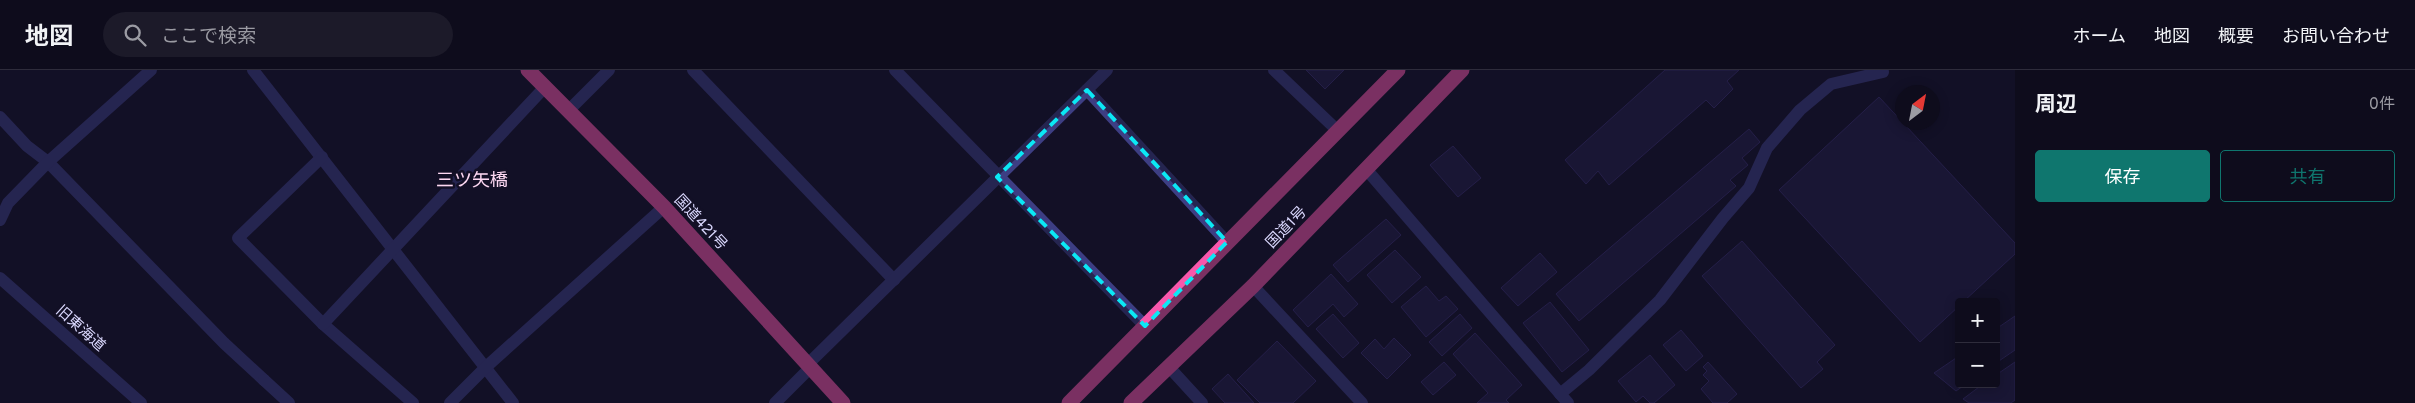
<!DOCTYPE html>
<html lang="ja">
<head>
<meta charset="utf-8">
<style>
  :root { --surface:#0e0c1c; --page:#1c1a29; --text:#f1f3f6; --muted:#9b9ba3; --line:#2e2c3b; --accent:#0f766e }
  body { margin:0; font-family:Overpass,"Noto Sans JP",sans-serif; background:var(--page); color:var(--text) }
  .controls { position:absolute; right:15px; bottom:15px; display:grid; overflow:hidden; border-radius:5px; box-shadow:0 2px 12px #0003 }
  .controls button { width:45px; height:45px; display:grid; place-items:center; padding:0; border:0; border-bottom:1px solid var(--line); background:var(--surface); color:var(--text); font:25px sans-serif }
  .compass { position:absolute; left:1895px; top:15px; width:45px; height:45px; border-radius:50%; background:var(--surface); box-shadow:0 2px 12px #0003; rotate:32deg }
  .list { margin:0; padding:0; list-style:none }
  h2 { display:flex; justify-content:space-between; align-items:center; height:65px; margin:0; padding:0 20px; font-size:21px }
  h2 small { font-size:16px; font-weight:400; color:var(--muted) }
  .actions { display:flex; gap:10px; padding:15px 20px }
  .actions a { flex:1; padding:11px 0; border:1px solid var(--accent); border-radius:5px; text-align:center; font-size:18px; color:var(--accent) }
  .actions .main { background:var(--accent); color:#fff }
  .icon { flex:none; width:28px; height:28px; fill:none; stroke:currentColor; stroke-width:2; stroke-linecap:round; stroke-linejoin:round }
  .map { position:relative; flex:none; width:2015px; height:333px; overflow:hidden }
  header { display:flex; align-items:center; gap:30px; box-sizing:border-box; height:70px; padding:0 25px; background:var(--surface); border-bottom:1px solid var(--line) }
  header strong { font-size:24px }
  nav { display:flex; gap:28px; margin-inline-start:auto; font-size:18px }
  .search { width:350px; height:45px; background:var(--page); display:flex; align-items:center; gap:12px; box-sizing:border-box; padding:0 18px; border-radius:28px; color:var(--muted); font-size:19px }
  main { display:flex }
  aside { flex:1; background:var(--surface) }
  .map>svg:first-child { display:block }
  .building { fill:#231d46; stroke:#3a3071 }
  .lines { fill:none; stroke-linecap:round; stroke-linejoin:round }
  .lane { stroke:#3d3e83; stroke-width:12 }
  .street { stroke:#3d3e83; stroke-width:12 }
  .highway { stroke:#f857ab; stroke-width:15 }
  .marked { fill:none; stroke:#0be8f5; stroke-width:4; stroke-dasharray:10 6; stroke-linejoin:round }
  .labels { text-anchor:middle; stroke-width:5; stroke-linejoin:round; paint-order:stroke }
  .street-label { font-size:15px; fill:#d9d7fd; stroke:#131026 }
  .quarter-label { font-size:18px; fill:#fdd8f2; stroke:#131026 }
</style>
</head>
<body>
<header>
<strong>地図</strong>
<div class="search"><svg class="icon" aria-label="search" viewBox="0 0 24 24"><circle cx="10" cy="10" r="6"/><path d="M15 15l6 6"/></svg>ここで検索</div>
<nav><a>ホーム</a><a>地図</a><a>概要</a><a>お問い合わせ</a></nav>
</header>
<main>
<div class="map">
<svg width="2015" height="333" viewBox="0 0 2015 333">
  <rect width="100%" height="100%" fill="#131026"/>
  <g class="building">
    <path d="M1306 0H1344L1325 19Z"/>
    <path d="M1665 0H1739L1727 11 1733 19 1714 38 1706 30 1609 115 1598 101 1586 114 1565 90Z"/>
    <path d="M1879 27 2015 173V184L1963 232H1959V236L1920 272 1779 120Z"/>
    <path d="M1749 59 1760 72 1742 88 1748 95 1730 110 1736 116 1579 251 1556 224Z"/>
    <path d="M1453 76 1481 108 1458 127 1430 95Z"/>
    <path d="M1386 149 1401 165 1348 212 1333 195Z"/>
    <path d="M1742 171 1835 275 1817 292 1823 299 1801 318 1702 206Z"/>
    <path d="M1395 180 1421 207 1392 233 1367 205Z"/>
    <path d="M1540 183 1557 202 1518 236 1501 218Z"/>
    <path d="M1331 204 1358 234 1344 247 1333 234 1308 257 1293 240Z"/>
    <path d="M1426 216 1439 231 1446 226 1458 239 1426 267 1401 237Z"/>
    <path d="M1550 232 1589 280 1562 302 1523 253Z"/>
    <path d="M1333 244 1359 273 1343 288 1316 259Z"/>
    <path d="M1460 244 1472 258 1442 286 1429 272Z"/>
    <path d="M2015 246V280L1996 293V259Z"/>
    <path d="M1681 260 1703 286 1686 301 1663 275Z"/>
    <path d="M1475 263 1522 315 1506 330 1509 333H1477L1488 323 1453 284Z"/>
    <path d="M1394 268 1411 285 1387 309 1361 283 1375 269 1384 279Z"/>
    <path d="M1277 271 1316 311 1293 333H1260L1237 310Z"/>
    <path d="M1650 285 1675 315 1654 333H1650L1643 326 1636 332 1618 311Z"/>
    <path d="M1959 286V314H1966L1956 321 1934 303Z"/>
    <path d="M1444 292 1456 305 1433 325 1421 312Z"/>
    <path d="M1708 292 1737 324 1727 333H1713L1701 319 1709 311 1703 305 1707 301 1703 297Z"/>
    <path d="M2015 292V330L2011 333H1969L1963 329 1983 314H1996V305Z"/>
    <path d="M1228 304 1254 333H1225L1212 319Z"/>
  </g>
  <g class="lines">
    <g class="lane">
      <path d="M48 92 224 273 264 310"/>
      <path d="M1560 324 1589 300 1660 230 1723 148 1749 118 1767 78 1800 40 1831 14 1883 2"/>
    </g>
    <g class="street">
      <path d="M253 0 513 333"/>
      <path d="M693 0 894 210"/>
      <path d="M895 0 1145 256"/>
      <path d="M1274 0 1338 61"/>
      <path d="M1087 20 1227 172"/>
      <path d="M569 40 609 0"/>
      <path d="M0 47 27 76 48 92"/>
      <path d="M322 87 238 168 323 254 413 333"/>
      <path d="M1366 99 1568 333"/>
      <path d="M0 150 8 133 48 92 151 0"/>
      <path d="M0 208 141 333"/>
      <path d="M1253 216 1362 333"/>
      <path d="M323 254 545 17"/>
      <path d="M808 294 1107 0"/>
      <path d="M1168 296 1202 333"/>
      <path d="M264 310 289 333"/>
      <path d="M450 333 486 297 664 137"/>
      <path d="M775 333 811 297"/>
    </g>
    <g class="highway">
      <path d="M528 0 664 137 843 333"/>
      <path d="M1069 333 1398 0"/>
      <path d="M1131 333 1253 216 1462 0"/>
    </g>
  </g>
  <path d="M0 0H2015V333H0ZM1087 20 1227 172 1145 256 997 107Z" fill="#131026" fill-opacity=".55" fill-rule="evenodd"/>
  <path class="marked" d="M1087 20 1227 172 1145 256 997 107Z"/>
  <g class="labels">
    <g class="street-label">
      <text transform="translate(701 152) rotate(47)" y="5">国道421号</text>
      <text transform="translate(1286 157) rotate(-46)" y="5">国道1号</text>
      <text transform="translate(81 258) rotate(42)" y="5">旧東海道</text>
    </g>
    <g class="quarter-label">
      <text x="472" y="116">三ツ矢橋</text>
    </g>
  </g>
</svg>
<div class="controls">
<button>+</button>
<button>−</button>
</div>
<svg class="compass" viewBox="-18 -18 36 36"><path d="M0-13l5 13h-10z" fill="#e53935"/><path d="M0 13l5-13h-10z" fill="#9b9ba3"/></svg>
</div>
<aside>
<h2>周辺<small>0件</small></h2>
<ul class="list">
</ul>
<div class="actions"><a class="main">保存</a><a>共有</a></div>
</aside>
</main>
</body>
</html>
